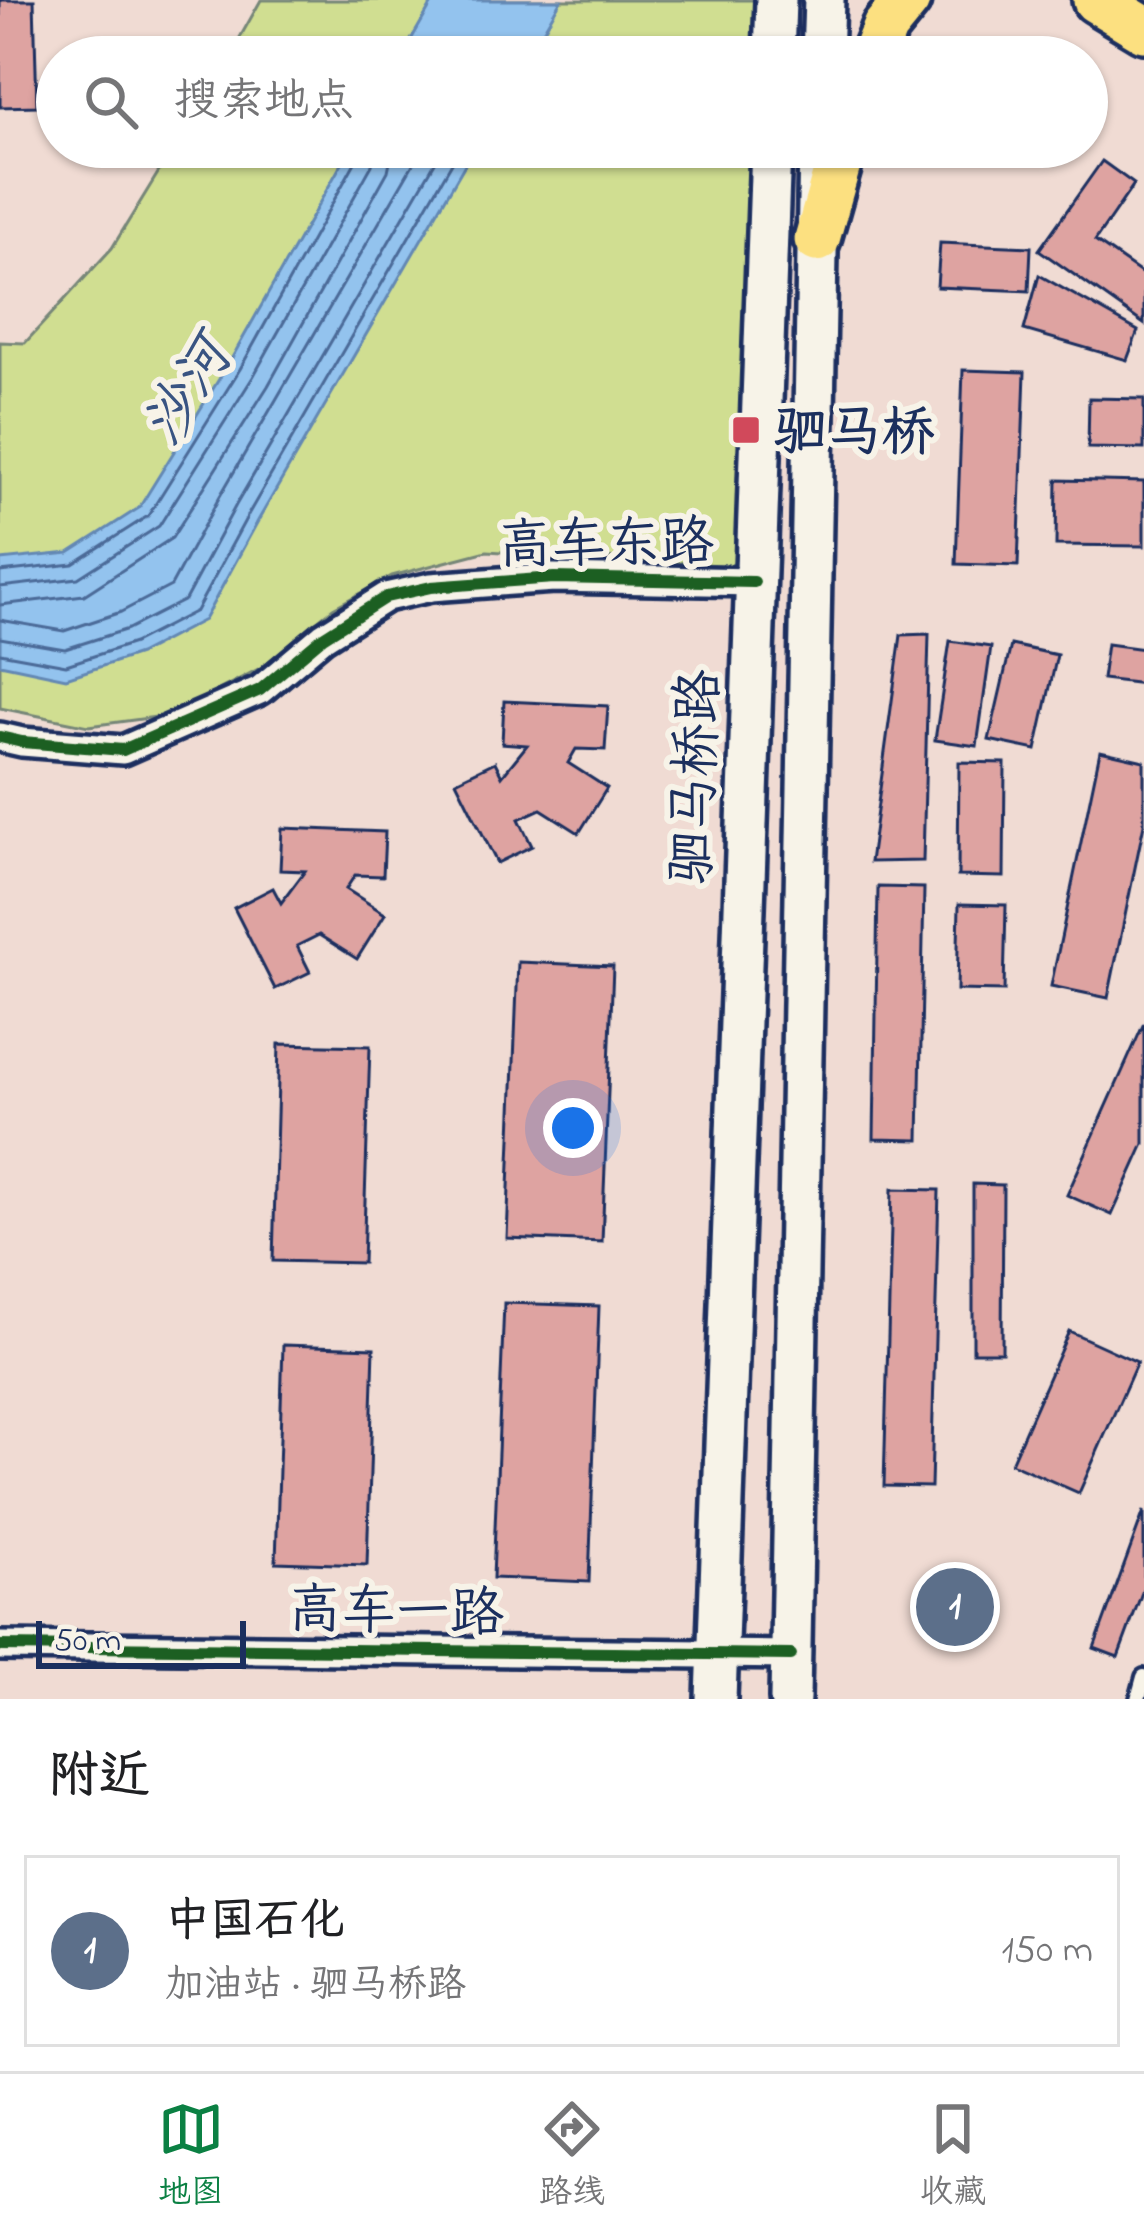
<!DOCTYPE html>
<html lang="zh">
<head>
<meta charset="utf-8">
<style>
  :root { --surface:#fff; --page:#f2f2f2; --text:#202124; --muted:#757577; --line:#e0e0e0; --accent:#0b8043 }
  body { margin:0; font-family:"Indie Flower","LXGW WenKai TC",sans-serif; background:var(--page); color:var(--text) }
  .scale { position:absolute; left:36px; bottom:30px; width:210px; box-sizing:border-box; padding-left:12px; border:6px solid #1b2f5e; border-top:0; font-size:33px; line-height:42px; white-space:nowrap; color:#1b2f5e; -webkit-text-stroke:9px #f7f3e8; paint-order:stroke }
  .you { position:absolute; left:573px; top:1128px; width:42px; height:42px; margin:-30px; border:9px solid #fff; border-radius:50%; background:#1a73e8; box-shadow:0 0 0 18px #1a73e833 }
  .badge { display:grid; place-items:center; width:78px; height:78px; border-radius:50%; background:var(--accent); color:#fff; font-size:39px; font-weight:700 }
  .pin { position:absolute; translate:-50% -50%; border:6px solid #fff; box-shadow:0 3px 12px #0006 }
  .list { margin:0; padding:0; list-style:none }
  h2 { display:flex; justify-content:space-between; align-items:center; height:156px; margin:0; padding:0 48px; font-size:51px }
  h2 small { font-size:39px; font-weight:400; color:var(--muted) }
  .list li { display:grid; grid-template-columns:78px 1fr auto; gap:36px; align-items:center; box-sizing:border-box; height:192px; margin:0 24px 24px; padding:0 24px; border:3px solid var(--line); border-radius:0px }
  .list b { display:block; font-size:45px; white-space:nowrap }
  .list p { margin:0; font-size:39px; white-space:nowrap; color:var(--muted) }
  .list em { font-size:39px; font-style:normal; color:var(--muted) }
  .icon { flex:none; width:66px; height:66px; fill:none; stroke:currentColor; stroke-width:2; stroke-linecap:round; stroke-linejoin:round }
  .map { position:relative; flex:none; width:1144px; height:1699px; overflow:hidden }
  .search { position:absolute; background:var(--surface); box-shadow:0 3px 9px #0004; left:36px; right:36px; top:36px; height:132px; display:flex; align-items:center; gap:30px; box-sizing:border-box; padding:0 42px; border-radius:66px; color:var(--muted); font-size:45px }
  .sheet { height:372px; background:var(--surface) }
  nav { display:flex; justify-content:space-around; align-items:center; box-sizing:border-box; height:168px; border-top:3px solid var(--line); background:var(--surface); font-size:33px; color:var(--muted) }
  nav a { display:grid; justify-items:center; gap:6px }
  nav .on { color:var(--accent) }
  .map>svg:first-child { display:block }
  .green { fill:#d0de91; stroke:#768678; stroke-width:3 }
  .water { fill:#93c3ee; stroke:#6388b4; stroke-width:3 }
  .lines { fill:none; stroke-linecap:round; stroke-linejoin:round }
  .shore { stroke:#4b6a98; stroke-width:3 }
  .building { fill:#dea3a1; stroke:#1b2f5e; stroke-width:3 }
  .service-casing { stroke:#1b2f5e; stroke-width:22 }
  .minor-casing { stroke:#1b2f5e; stroke-width:36 }
  .secondary-casing { stroke:#1b2f5e; stroke-width:48 }
  .primary-casing { stroke:#1b2f5e; stroke-width:54 }
  .service { stroke:#f7f3e8; stroke-width:14 }
  .minor { stroke:#f7f3e8; stroke-width:27 }
  .secondary { stroke:#f7f3e8; stroke-width:39 }
  .primary { stroke:#fce080; stroke-width:45 }
  .cycleway-casing { stroke:#f7f3e8; stroke-width:20 }
  .cycleway { stroke:#1b5e20; stroke-width:12 }
  .poi-dot { fill:#d1495b; stroke:#f7f3e8; stroke-width:4.5 }
  .labels { text-anchor:middle; stroke-width:12; stroke-linejoin:round; paint-order:stroke }
  .poi-label { font-size:54px; font-weight:bold; fill:#1b2f5e; stroke:#f7f3e8; text-anchor:start }
  .street-label { font-size:54px; fill:#1b2f5e; stroke:#f7f3e8 }
  .water-label { font-size:57px; font-style:italic; fill:#395482; stroke:#f7f3e8 }
</style>
</head>
<body>
<div class="map">
<svg width="1144" height="1699" viewBox="0 0 1144 1699">
  <rect width="100%" height="100%" fill="#f0dbd3"/>
  <filter id="ink" filterUnits="userSpaceOnUse"><feTurbulence type="fractalNoise" baseFrequency=".00833" numOctaves="2"/><feDisplacementMap in="SourceGraphic" scale="24" xChannelSelector="R" yChannelSelector="G"/><feConvolveMatrix kernelMatrix="1 2 1 2 8 2 1 2 1" color-interpolation-filters="sRGB"/></filter>
  <g filter="url(#ink)">
    <g class="green">
      <path d="M261 0H756L754 57H229Z"/>
      <path d="M174 147H751L737 566 487 551 392 576 333 608 262 667 171 715 89 726 0 708V342L25 343 112 248Z"/>
    </g>
    <g class="water">
      <path d="M434 0H561L528 57H401Z"/>
      <path d="M351 147H475L259 519 204 620 139 654 66 678 0 664V560L69 553 139 508 229 363Z"/>
    </g>
    <g class="lines">
      <g class="shore">
        <path d="M0 572 73 564 148 516 240 369 358 157 360 147"/>
        <path d="M0 587 78 578 159 526 253 377 372 165 375 147"/>
        <path d="M0 605 84 595 172 538 268 386 388 171 393 147"/>
        <path d="M0 620 64 631 121 612 171 586 220 496 423 147"/>
        <path d="M0 638 65 649 128 629 185 600 236 505 444 147"/>
        <path d="M0 653 66 665 134 643 196 611 249 513 461 147"/>
      </g>
    </g>
    <g class="building">
      <path d="M0 0H34L37 106 0 107Z"/>
      <path d="M1102 161 1134 184 1095 241 1144 275V324L1039 250Z"/>
      <path d="M940 243 1031 247 1029 291 937 287Z"/>
      <path d="M1039 275 1138 331 1127 360 1024 330Z"/>
      <path d="M963 370 1025 372 1018 566 956 564Z"/>
      <path d="M1089 398 1144 399V449L1088 448Z"/>
      <path d="M1057 480 1144 482V546L1056 545Z"/>
      <path d="M929 634 923 861 870 862 901 635Z"/>
      <path d="M950 641 991 647 977 746 935 740Z"/>
      <path d="M1107 644 1144 649V684L1102 679Z"/>
      <path d="M1011 645 1057 655 1036 750 989 740Z"/>
      <path d="M504 701 608 706 605 750 576 749 568 763 607 788 579 833 541 809 519 819 532 846 497 863 456 781 495 762 502 776 527 745 502 743Z"/>
      <path d="M1100 751 1144 761V824L1108 998 1051 986Z"/>
      <path d="M959 762 1005 763 1004 877 958 876Z"/>
      <path d="M282 828 385 832 383 876 355 875 346 889 385 914 357 959 319 935 297 946 310 972 275 989 234 908 273 888 281 903 305 871 280 870Z"/>
      <path d="M878 887 924 888 919 1140 874 1139Z"/>
      <path d="M959 904 1006 905 1004 991 957 990Z"/>
      <path d="M518 962 613 966 602 1242 507 1238Z"/>
      <path d="M1144 1023V1144L1112 1215 1067 1195Z"/>
      <path d="M279 1044 370 1046 363 1263 273 1261Z"/>
      <path d="M973 1184 1003 1185 1002 1352H973Z"/>
      <path d="M892 1189 939 1190 931 1487 884 1486Z"/>
      <path d="M504 1303 599 1306 589 1582 493 1578Z"/>
      <path d="M1069 1331 1137 1362 1079 1493 1011 1463Z"/>
      <path d="M283 1345 374 1348 367 1565 276 1562Z"/>
      <path d="M1144 1511V1587L1118 1657 1094 1648Z"/>
    </g>
    <g class="lines">
      <g class="service-casing">
        <path id="service" d="M1138 1699 1144 1677"/>
      </g>
      <g class="minor-casing">
        <g id="minor">
          <path d="M0 737 22 742 123 750 260 690 323 637 386 597 431 587 554 578 754 582"/>
          <path d="M0 1646 791 1655"/>
        </g>
      </g>
      <g class="secondary-casing">
        <g id="secondary">
          <path d="M774 57 776 0"/>
          <path d="M822 57 824 0"/>
          <path d="M716 1699 771 147"/>
          <path d="M790 1699 819 147"/>
        </g>
      </g>
      <g class="primary-casing">
        <g id="primary">
          <path d="M1096 0 1144 29"/>
          <path d="M873 57 885 27 907 0"/>
          <path d="M817 239 843 147"/>
        </g>
      </g>
      <use href="#service" class="service"/>
      <use href="#minor" class="minor"/>
      <use href="#secondary" class="secondary"/>
      <use href="#primary" class="primary"/>
      <g class="cycleway-casing">
        <g id="cycleway">
          <path d="M0 737 22 742 123 750 260 690 323 637 386 597 431 587 554 578 754 582"/>
          <path d="M0 1646 791 1655"/>
        </g>
      </g>
      <use href="#cycleway" class="cycleway"/>
    </g>
  </g>
  <rect class="poi-dot" x="731" y="415" width="30" height="30" rx="6"/>
  <g class="labels">
    <g class="poi-label">
      <text x="773" y="449">驷马桥</text>
    </g>
    <g class="street-label">
      <text transform="translate(606 541) rotate(-1)" y="19">高车东路</text>
      <text transform="translate(693 777) rotate(-88)" y="19">驷马桥路</text>
      <text transform="translate(396 1609) rotate(1)" y="19">高车一路</text>
    </g>
    <g class="water-label">
      <text transform="translate(185 390) rotate(-58)" y="20">沙河</text>
    </g>
  </g>
</svg>
<div class="scale">50 m</div>
<div class="you"></div>
<div class="pin badge" style="left:955px;top:1607px;background:#5c6f8a">1</div>
<div class="search"><svg class="icon" aria-label="search" viewBox="0 0 24 24"><circle cx="10" cy="10" r="6"/><path d="M15 15l6 6"/></svg>搜索地点</div>
</div>
<section class="sheet">
<h2>附近<small></small></h2>
<ul class="list">
<li><span class="badge" style="background:#5c6f8a">1</span><div><b>中国石化</b><p>加油站 · 驷马桥路</p></div><em>150 m</em></li>
</ul>
</section>
<nav>
<a class="on"><svg class="icon" aria-label="map" viewBox="0 0 24 24"><path d="M3 6l6-2 6 2 6-2v14l-6 2-6-2-6 2zM9 4v14M15 6v14"/></svg>地图</a>
<a><svg class="icon" aria-label="directions" viewBox="0 0 24 24"><path d="M12 3l9 9-9 9-9-9zM9 14v-3h6M13 9l2 2-2 2"/></svg>路线</a>
<a><svg class="icon" aria-label="saved" viewBox="0 0 24 24"><path d="M7 4h10v16l-5-4-5 4z"/></svg>收藏</a>
</nav>
</body>
</html>
